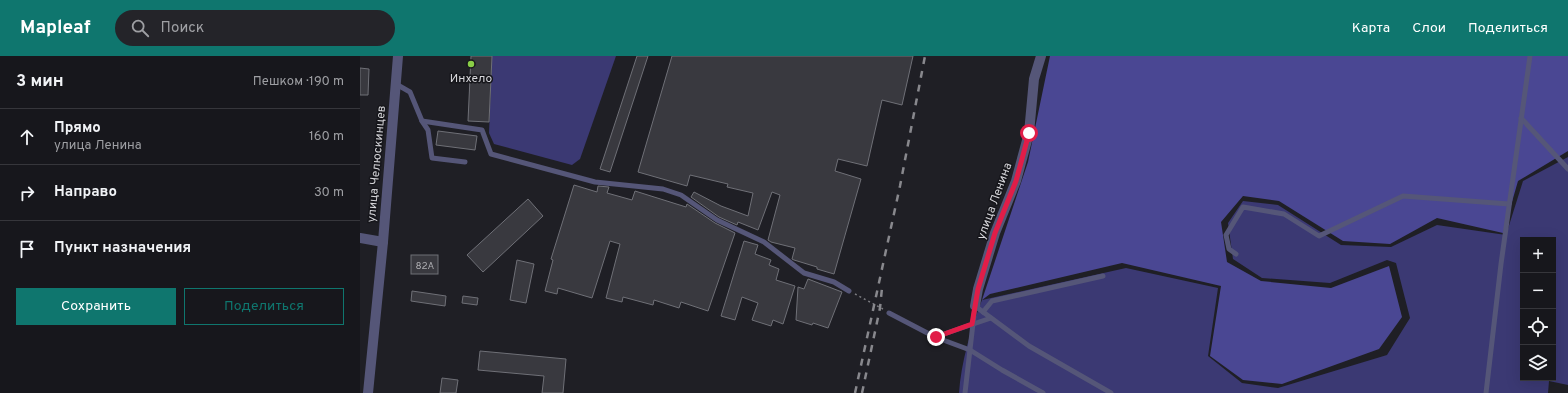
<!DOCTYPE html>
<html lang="ru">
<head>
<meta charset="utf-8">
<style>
  :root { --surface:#17171c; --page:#242429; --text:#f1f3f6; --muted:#9e9fa3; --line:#36363b; --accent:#0f766e }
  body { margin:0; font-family:Overpass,sans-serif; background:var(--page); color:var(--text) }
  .controls { position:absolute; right:12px; bottom:12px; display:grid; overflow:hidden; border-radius:0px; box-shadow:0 4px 16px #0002 }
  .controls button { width:36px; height:36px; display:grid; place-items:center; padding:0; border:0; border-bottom:1px solid var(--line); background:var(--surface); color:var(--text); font:20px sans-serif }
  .stop { position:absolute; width:12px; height:12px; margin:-9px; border:3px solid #e11d48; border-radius:50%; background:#fff }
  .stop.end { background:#e11d48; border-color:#fff; box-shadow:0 1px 4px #0008 }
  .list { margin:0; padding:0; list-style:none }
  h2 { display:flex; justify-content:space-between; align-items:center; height:52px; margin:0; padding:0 16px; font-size:17px }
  h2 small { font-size:13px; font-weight:400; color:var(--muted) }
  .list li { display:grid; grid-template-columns:26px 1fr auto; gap:12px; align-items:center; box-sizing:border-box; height:56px; padding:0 16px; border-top:1px solid var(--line) }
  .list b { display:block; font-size:15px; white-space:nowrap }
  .list p { margin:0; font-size:13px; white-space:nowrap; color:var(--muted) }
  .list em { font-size:13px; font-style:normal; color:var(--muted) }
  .actions { display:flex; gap:8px; padding:12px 16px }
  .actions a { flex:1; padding:9px 0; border:1px solid var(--accent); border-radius:0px; text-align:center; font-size:14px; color:var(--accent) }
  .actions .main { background:var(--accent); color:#fff }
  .icon { flex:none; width:22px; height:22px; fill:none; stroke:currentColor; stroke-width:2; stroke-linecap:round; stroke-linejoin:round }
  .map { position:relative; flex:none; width:1208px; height:337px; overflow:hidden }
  header { display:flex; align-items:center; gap:24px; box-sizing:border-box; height:56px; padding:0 20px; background:var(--accent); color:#fff }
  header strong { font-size:19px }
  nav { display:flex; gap:22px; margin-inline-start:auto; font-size:14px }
  .search { width:280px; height:36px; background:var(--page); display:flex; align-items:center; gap:10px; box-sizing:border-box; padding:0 14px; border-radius:22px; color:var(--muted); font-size:15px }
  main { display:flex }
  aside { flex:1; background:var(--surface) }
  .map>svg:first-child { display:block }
  .green { fill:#3b3973; fill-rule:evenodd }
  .forest { fill:#4a4793 }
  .building { fill:#39393f; stroke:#6f7077 }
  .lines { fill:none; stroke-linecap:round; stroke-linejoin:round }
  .path { stroke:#7a7a7f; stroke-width:1.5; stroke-dasharray:2 3; stroke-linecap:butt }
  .service { stroke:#555678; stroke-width:5 }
  .minor { stroke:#555678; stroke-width:10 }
  .tertiary { stroke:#555678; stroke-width:10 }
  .rail { stroke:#88888d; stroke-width:2.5; stroke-dasharray:7 7; stroke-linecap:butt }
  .route { stroke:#e11d48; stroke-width:5 }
  .poi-dot { fill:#8ace47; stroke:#16161b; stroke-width:1.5 }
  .labels { text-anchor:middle; stroke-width:3; stroke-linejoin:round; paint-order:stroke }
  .number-label { font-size:10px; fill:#afafb3 }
  .poi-label { font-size:12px; fill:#d6d6da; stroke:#16161b }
  .street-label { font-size:12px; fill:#d6d6da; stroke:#16161b }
</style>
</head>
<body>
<header>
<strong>Mapleaf</strong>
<div class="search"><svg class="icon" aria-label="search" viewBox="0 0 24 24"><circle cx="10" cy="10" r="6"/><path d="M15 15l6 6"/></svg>Поиск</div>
<nav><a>Карта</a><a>Слои</a><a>Поделиться</a></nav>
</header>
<main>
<aside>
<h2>3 мин<small>Пешком · 190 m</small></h2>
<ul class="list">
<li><svg class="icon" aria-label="ahead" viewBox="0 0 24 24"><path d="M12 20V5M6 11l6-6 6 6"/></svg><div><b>Прямо</b><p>улица Ленина</p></div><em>160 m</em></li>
<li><svg class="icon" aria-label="right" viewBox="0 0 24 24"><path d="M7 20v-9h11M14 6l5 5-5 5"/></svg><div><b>Направо</b></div><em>30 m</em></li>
<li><svg class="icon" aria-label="arrive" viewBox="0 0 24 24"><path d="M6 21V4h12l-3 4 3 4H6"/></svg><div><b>Пункт назначения</b></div></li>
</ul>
<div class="actions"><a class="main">Сохранить</a><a>Поделиться</a></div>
</aside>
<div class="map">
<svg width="1208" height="337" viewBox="0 0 1208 337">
  <rect width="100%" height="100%" fill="#1f1f25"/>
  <g class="green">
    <path d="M132 0H256L220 103 212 109 134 88 129 77Z"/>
    <path d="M1208 101V329L1189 325 1188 337H599C601 307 611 272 622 244L766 212 858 232 848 300 882 327 918 332 1027 299 1050 262 1036 207 1027 204 970 227 902 222 873 203 868 167 883 145 918 149 981 189 1031 191 1077 169 1146 179 1163 125ZM1163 184H1193V322H1163Z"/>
  </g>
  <path class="forest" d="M690 0H1208V95L1158 125 1143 177 1077 162 1030 188 983 185 919 145 883 140 861 166 867 206 901 225 971 232 1029 210 1042 261 1019 293 922 328 883 324 850 300 861 230 762 207 630 238 622 244 668 106Z"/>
  <g class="building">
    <path d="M111 0H132L129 66 108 65Z"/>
    <path d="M277 0H288L250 116 240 113Z"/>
    <path d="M312 0H553L542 49 522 44 507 110 478 103 475 115 501 123 474 218 457 213V211L434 204 432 203 435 192 411 186 408 184 420 139 412 136 398 174 378 166 377 169 359 161 331 141 334 136 361 150 388 160 393 137 367 131 368 128 330 119 327 130 278 116Z"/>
    <path d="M0 12 9 13 8 39H0Z"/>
    <path d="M78 75 117 80 115 94 76 89Z"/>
    <path d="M214 129 237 136 238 130 249 131 247 137 272 144 275 135 326 151 327 148 355 167 375 177 348 255 321 246 319 252 294 244 293 249 263 241 262 246 246 242 260 188 250 185 232 242 198 232 197 238 185 235 193 204 191 203Z"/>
    <path d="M168 143 183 160 123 216 107 199Z"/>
    <path d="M384 185 398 189 395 198 411 204 409 209 419 213 416 224 435 230 423 268 413 264 411 270 392 264 398 247 382 241 375 264 361 260Z"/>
    <rect x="51" y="199" width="27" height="19"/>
    <path d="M157 204 174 208 166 247 150 244Z"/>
    <path d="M448 223 482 236 468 272 453 267 452 269 436 264 438 231 444 233Z"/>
    <path d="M52 235 86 240 85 250 51 245Z"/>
    <path d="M103 240 118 242 117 249 102 247Z"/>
    <path d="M120 295 206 303 203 337H182L184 320 118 314Z"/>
    <path d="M82 322 98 324 96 337H80Z"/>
  </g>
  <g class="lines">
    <path class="path" d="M495 238 523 253"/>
    <g class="service">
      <path d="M36 28 50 36 62 65 122 74 131 98 235 126 303 133 321 139 357 164 404 186 444 217 474 226 489 235"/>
      <path d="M1161 62 1208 113"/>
      <path d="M62 65 68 74 72 102 105 106"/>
      <path d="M876 198 869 193 866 179 883 151 924 158 959 180 1043 140 1149 148"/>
      <path d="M623 256 632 245 743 220"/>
      <path d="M529 257 575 281 610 294 642 314 683 337"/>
      <path d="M575 281 631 262"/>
      <path d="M605 337 615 250 669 290 751 337"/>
      <path d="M1126 337 1141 208 1170 0"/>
    </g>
    <g class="minor">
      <path d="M0 182 23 186"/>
      <path d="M615 250 618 233 635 177 656 125 669 77 674 23 681 0"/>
    </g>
    <path class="tertiary" d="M8 337 23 186 38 0"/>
    <g class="rail">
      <path d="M495 337 540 130 565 0"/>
      <path d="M502 337 520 252 522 232"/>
    </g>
  </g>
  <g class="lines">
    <path class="route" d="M576 281 612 268 618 233 635 177 656 125 669 77"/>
  </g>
  <circle class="poi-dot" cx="111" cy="8" r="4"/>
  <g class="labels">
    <g class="number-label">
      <text x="65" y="213">82А</text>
    </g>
    <g class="poi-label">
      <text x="111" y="26">Инхело</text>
    </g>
    <g class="street-label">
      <text transform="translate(16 108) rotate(-85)" y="4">улица Челюскинцев</text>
      <text transform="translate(634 145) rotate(-70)" y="4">улица Ленина</text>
    </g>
  </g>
</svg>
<div class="controls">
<button>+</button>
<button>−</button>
<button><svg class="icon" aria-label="locate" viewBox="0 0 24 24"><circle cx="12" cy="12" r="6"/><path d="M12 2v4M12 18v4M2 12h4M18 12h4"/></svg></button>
<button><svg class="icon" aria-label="layers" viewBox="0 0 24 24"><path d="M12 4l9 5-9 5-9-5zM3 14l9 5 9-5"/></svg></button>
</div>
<div class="stop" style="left:669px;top:77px"></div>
<div class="stop end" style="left:576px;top:281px"></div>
</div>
</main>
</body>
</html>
